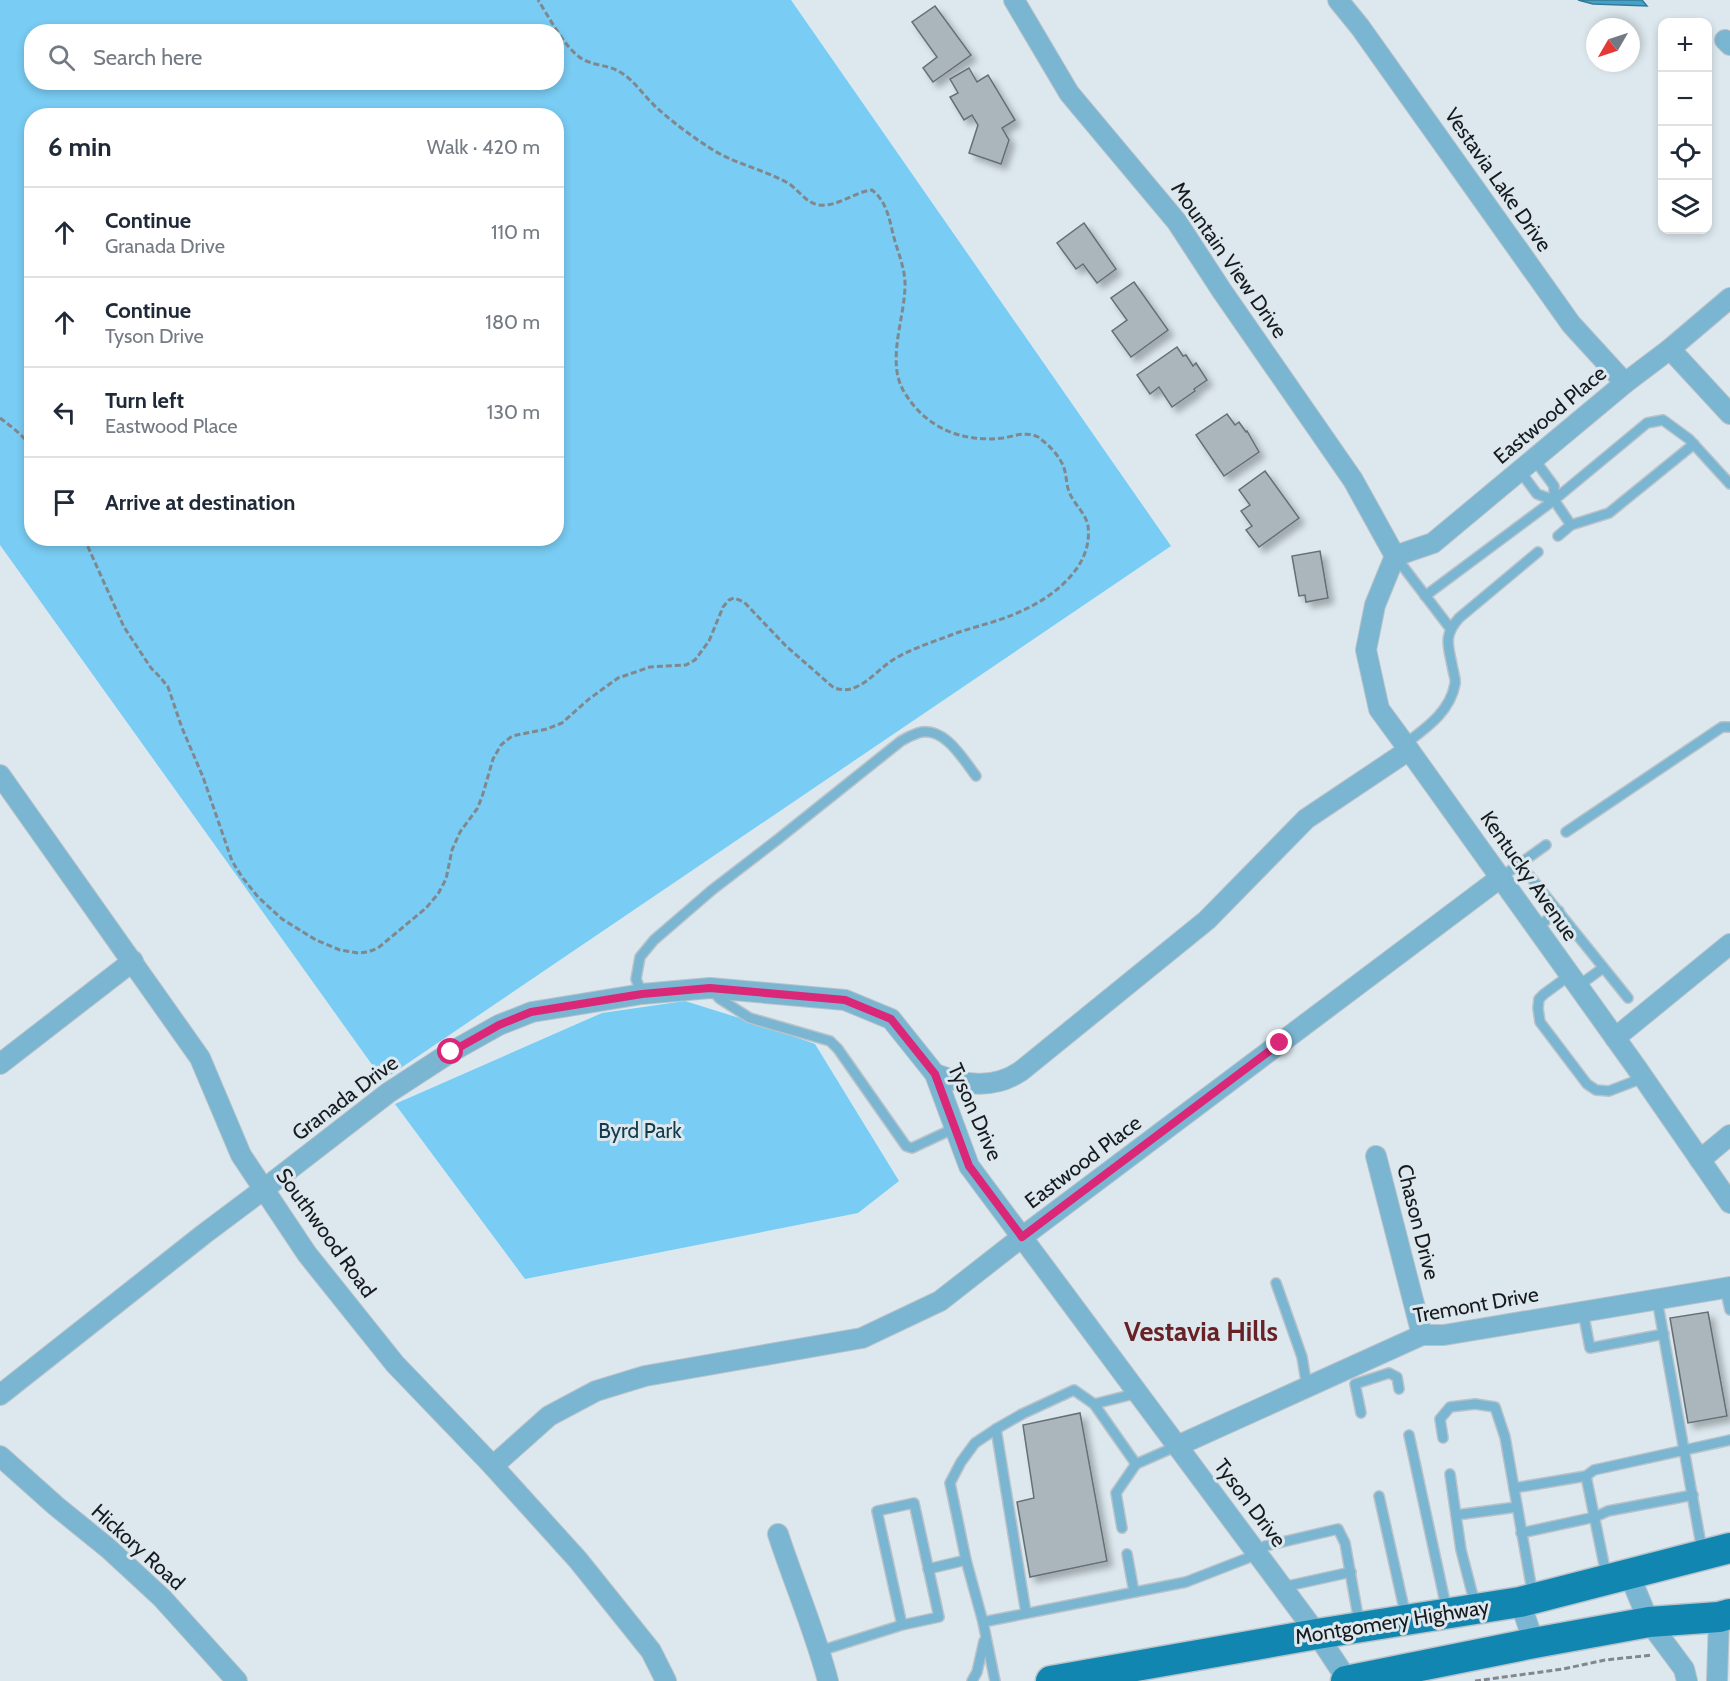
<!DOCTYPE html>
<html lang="en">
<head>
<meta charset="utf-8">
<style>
  :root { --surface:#fff; --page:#f2f2f3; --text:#1f2937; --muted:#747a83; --line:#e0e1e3 }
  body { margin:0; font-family:Cabin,sans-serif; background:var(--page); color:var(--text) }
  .controls { position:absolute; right:18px; top:18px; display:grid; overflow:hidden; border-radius:12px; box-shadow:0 3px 9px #0003 }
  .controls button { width:54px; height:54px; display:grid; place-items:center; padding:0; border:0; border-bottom:2px solid var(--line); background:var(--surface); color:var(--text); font:30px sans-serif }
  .compass { position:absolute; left:1586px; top:18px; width:54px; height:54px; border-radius:50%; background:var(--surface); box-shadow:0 3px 9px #0003; rotate:231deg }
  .stop { position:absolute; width:18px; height:18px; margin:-14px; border:4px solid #db2777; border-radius:50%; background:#fff }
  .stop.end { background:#db2777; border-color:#fff; box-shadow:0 2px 6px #0008 }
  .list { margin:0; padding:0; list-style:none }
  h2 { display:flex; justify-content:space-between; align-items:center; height:78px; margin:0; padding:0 24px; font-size:26px }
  h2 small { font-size:20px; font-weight:400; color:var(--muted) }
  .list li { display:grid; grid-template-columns:39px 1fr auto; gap:18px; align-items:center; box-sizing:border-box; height:90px; padding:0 24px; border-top:2px solid var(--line) }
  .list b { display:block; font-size:22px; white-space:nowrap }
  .list p { margin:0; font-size:20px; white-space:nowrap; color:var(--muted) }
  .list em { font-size:20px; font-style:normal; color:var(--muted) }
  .icon { flex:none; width:33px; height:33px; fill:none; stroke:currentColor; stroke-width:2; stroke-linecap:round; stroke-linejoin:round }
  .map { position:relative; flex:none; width:1730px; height:1681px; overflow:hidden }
  .search { position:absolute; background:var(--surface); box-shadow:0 3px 9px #0003; left:24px; top:24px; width:540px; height:66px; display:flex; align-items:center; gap:15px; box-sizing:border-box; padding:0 21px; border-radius:24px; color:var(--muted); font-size:22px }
  .panel { position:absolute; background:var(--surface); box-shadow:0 3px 9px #0003; left:24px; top:108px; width:540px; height:438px; border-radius:24px }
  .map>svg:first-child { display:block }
  .green { fill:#79ccf3; fill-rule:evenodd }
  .water { fill:#44a1ca; stroke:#367996; stroke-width:1.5 }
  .building { fill:#abb6bc; stroke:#656f75; stroke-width:1.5; filter:url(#shadow) }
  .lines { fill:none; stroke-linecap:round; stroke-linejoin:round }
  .lane-casing { stroke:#b9c3c9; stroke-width:12 }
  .street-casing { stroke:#b9c3c9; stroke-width:22 }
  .primary-casing { stroke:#b9c3c9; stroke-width:33 }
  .path { stroke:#80888d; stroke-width:3; stroke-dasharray:6 3; stroke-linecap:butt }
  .lane { stroke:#7ab5d2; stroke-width:9 }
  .street { stroke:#7ab5d2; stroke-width:20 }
  .primary { stroke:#1186b1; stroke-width:30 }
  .route { stroke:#db2777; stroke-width:8 }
  .labels { text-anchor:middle; stroke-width:6; stroke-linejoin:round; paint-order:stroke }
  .street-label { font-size:21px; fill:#171b1e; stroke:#dce8ee }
  .park-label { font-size:21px; fill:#123b4c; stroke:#dce8ee }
  .district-label { font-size:27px; font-weight:bold; fill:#682226; stroke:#dce8ee }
</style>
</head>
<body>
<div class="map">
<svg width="1730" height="1681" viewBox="0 0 1730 1681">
  <defs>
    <filter id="shadow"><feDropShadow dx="5.5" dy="5.5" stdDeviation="3" flood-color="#0004"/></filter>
  </defs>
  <rect width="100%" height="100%" fill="#dce8ee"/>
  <g class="green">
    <path d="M0 0H791L1171 546 383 1080 0 545ZM32 32H556V82H32ZM32 116H556V538H32Z"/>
    <path d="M685 1001 749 1021 815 1044 899 1181 858 1213 525 1279 395 1104 602 1013Z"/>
  </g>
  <path class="water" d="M1578 0H1642L1647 6 1593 4Z"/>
  <g class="building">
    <path d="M935 6 971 55 933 82 923 68 937 57 912 22Z"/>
    <path d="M969 68 977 82 988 75 1015 120 1002 128 1009 140 1001 164 969 153 978 125 972 115 964 120 950 97 958 93 950 79Z"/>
    <path d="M1084 223 1116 269 1097 283 1083 264 1076 269 1057 243Z"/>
    <path d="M1134 282 1168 330 1131 357 1112 331 1127 320 1111 298Z"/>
    <path d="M1177 347 1183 356 1186 355 1193 366 1196 363 1207 380 1194 389 1195 391 1172 407 1159 387 1150 394 1137 375Z"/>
    <path d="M1227 414 1235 425 1239 422 1246 432 1247 431 1259 452 1224 476 1196 435Z"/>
    <path d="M1265 471 1299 518 1259 547 1246 530 1252 526 1241 511 1250 505 1239 490Z"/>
    <path d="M1320 551 1328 598 1306 602 1305 595 1299 596 1292 556Z"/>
    <path d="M1708 1312 1727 1416 1688 1423 1670 1318Z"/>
    <path d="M1080 1413 1107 1561 1030 1577 1017 1502 1034 1498 1023 1425Z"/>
  </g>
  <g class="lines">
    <g class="lane-casing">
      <g id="lane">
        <path d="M1534 459 1554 486V500L1571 525"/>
        <path d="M1520 471 1537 494 1554 500"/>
        <path d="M1558 536 1571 525 1609 513 1694 444"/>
        <path d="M1395 556 1450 628"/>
        <path d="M1425 596 1554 500 1647 423 1663 420 1689 439 1730 484"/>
        <path d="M1405 744C1426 728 1450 712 1455 684 1456 680 1454 675 1453 670 1449 647 1442 637 1459 618L1538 552"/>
        <path d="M1566 832 1722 727H1730"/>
        <path d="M1520 864 1628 998"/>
        <path d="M1500 878 1546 845"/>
        <path d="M1536 928 1559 911"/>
        <path d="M1570 975 1544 994 1539 999 1538 1008 1540 1022 1587 1084 1596 1090 1609 1091 1643 1078"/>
        <path d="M1578 986 1603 968"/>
        <path d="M713 991 720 999 750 1018 830 1041 838 1049 906 1146 912 1148 955 1128"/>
        <path d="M642 994 636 979 640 957 654 940 712 890 777 840 901 741C906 738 912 735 918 733 944 725 963 759 976 776"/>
        <path d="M1276 1283 1302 1357 1307 1387"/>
        <path d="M1725 1288 1730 1310"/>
        <path d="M1657 1299 1702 1550"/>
        <path d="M1583 1312 1590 1348 1664 1334"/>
        <path d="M1094 1404 1138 1393"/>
        <path d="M1361 1413 1355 1384 1389 1373 1397 1377 1399 1389"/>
        <path d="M996 1429 1026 1613"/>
        <path d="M1409 1435 1447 1611"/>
        <path d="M1443 1438 1440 1419 1450 1407 1475 1404 1495 1407 1505 1437 1533 1596"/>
        <path d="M1450 1474 1461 1550 1475 1604"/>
        <path d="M1586 1476 1606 1574"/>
        <path d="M1514 1488 1586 1476 1594 1470 1730 1440"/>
        <path d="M1379 1496 1406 1617"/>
        <path d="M1456 1515 1517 1507"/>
        <path d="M1122 1528 1116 1493 1136 1464"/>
        <path d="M1521 1533 1595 1517 1608 1511 1693 1495"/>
        <path d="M1127 1554 1134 1592"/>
        <path d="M966 1560 950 1483 961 1462 975 1443 996 1429 1022 1414 1074 1390 1094 1404 1136 1464 1177 1446"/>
        <path d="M928 1569 966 1560 983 1622 995 1681"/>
        <path d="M1283 1587 1351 1572"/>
        <path d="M983 1622 1186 1582 1258 1554 1265 1546 1338 1529 1345 1543 1359 1622"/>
        <path d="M820 1651 902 1625 939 1617 914 1503 877 1511 902 1625"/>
        <path d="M972 1681 977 1672 984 1641"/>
      </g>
    </g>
    <g class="street-casing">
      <g id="street">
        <path d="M1014 0 1069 93 1177 222 1222 291 1353 480 1395 556"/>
        <path d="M1338 0 1360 27 1571 324 1625 383"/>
        <path d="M1725 40 1730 45"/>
        <path d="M1670 349 1730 414"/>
        <path d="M1395 556 1375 605 1366 650 1379 709 1409 750 1636 1067 1730 1203"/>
        <path d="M1395 556 1433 543 1625 383 1670 349 1730 298"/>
        <path d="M0 775 200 1058 241 1155 307 1254 395 1364 493 1466 578 1560 651 1651 666 1681"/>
        <path d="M1615 1038 1730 944"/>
        <path d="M0 1064 133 961"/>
        <path d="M935 1074C965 1085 993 1090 1021 1071L1207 920 1306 819 1409 750"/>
        <path d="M1376 1156 1422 1335"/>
        <path d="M1700 1160 1730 1135"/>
        <path d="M0 1395 204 1234 264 1189 388 1093 451 1052 499 1025 532 1012 642 994 710 988 845 1000 891 1019 935 1074 969 1166 1317 1634 1348 1681"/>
        <path d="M1177 1446 1422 1335H1444L1730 1287"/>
        <path d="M0 1456 56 1506 109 1549 162 1598 237 1681"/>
        <path d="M493 1466 549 1416 596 1391 645 1376 862 1338 940 1301 1022 1237 1500 878"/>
        <path d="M778 1534C794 1583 815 1631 828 1681"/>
        <path d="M1629 1574 1649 1622 1684 1669 1687 1681"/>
        <path d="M1520 1602 1534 1643"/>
        <path d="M1717 1681 1719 1617"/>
      </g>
    </g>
    <g class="primary-casing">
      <g id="primary">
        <path d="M1051 1681 1317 1634 1520 1602 1730 1548"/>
        <path d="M1346 1681 1534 1643 1649 1622 1719 1617 1730 1614"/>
      </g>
    </g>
    <g class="path">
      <path d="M0 418C12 427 24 436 32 448"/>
      <path d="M84 538 124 627 151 668 160 677 168 687 182 728 203 777 232 861 242 877 258 897 282 919 316 940 340 950 358 953 368 952 378 948 426 908 438 894 446 879 452 850 460 832 477 809 482 797 493 759 501 745 512 736 547 729 562 723 589 699 618 678 650 667 686 665 695 660 709 641 723 607 729 600 734 598 744 602 786 646 834 688C842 690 848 691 856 687 869 682 883 665 896 658 913 648 933 642 951 635 969 628 989 624 1007 617 1044 604 1094 571 1088 526 1086 514 1075 505 1070 494 1066 486 1067 477 1064 468 1060 456 1048 444 1038 437 1026 431 1015 436 1003 438 961 443 924 427 903 390 886 359 906 315 905 282 904 265 897 250 893 234 889 217 886 201 872 190 854 192 838 207 819 205 805 203 798 188 786 182 760 168 731 163 707 146 690 135 671 121 656 107 644 96 634 80 620 72 607 64 590 66 578 56 562 43 549 17 538 0"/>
      <path d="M1475 1681 1563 1669 1605 1660 1653 1655"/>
    </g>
    <use href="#lane" class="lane"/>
    <use href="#street" class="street"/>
    <use href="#primary" class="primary"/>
  </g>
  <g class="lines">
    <path class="route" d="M451 1052 499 1025 531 1012 642 994 710 988 845 1000 891 1019 935 1074 969 1166 1022 1237 1280 1043"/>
  </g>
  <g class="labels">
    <g class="street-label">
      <text transform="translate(1498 180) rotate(55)" y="7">Vestavia Lake Drive</text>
      <text transform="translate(1229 260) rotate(55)" y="7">Mountain View Drive</text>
      <text transform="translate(1550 415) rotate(-40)" y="7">Eastwood Place</text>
      <text transform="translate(1529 876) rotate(55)" y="7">Kentucky Avenue</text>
      <text transform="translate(345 1098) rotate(-37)" y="7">Granada Drive</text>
      <text transform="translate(975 1112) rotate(66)" y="7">Tyson Drive</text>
      <text transform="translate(1083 1162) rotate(-37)" y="7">Eastwood Place</text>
      <text transform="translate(1418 1222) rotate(76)" y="7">Chason Drive</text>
      <text transform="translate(326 1233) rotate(54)" y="7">Southwood Road</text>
      <text transform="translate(1476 1305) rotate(-10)" y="7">Tremont Drive</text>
      <text transform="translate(1250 1503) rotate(53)" y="7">Tyson Drive</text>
      <text transform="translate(138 1547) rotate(42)" y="7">Hickory Road</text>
      <text transform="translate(1392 1622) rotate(-9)" y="7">Montgomery Highway</text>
    </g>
    <g class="park-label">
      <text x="640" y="1138">Byrd Park</text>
    </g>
    <g class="district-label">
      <text x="1201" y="1341">Vestavia Hills</text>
    </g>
  </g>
</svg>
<div class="controls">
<button>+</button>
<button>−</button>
<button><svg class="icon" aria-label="locate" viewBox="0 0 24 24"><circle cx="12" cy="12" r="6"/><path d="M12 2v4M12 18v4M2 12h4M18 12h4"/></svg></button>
<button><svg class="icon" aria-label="layers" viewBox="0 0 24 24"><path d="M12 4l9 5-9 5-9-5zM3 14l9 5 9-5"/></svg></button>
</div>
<svg class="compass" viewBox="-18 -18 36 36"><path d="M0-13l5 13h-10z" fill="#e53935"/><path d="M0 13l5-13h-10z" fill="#747a83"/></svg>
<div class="stop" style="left:451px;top:1052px"></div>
<div class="stop end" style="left:1280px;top:1043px"></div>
<div class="search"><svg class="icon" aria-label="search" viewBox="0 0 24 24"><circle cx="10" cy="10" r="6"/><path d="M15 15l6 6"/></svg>Search here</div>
<section class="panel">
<h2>6 min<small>Walk · 420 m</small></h2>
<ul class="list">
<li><svg class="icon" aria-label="ahead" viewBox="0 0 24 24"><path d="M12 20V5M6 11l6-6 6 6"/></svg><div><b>Continue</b><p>Granada Drive</p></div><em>110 m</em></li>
<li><svg class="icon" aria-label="ahead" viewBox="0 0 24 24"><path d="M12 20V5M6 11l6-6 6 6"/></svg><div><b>Continue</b><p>Tyson Drive</p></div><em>180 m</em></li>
<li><svg class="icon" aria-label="left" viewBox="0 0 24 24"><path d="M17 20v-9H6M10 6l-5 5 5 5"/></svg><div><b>Turn left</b><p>Eastwood Place</p></div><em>130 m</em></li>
<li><svg class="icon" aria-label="arrive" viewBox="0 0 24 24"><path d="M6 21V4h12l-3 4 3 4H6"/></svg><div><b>Arrive at destination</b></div></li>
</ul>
</section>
</div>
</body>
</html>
